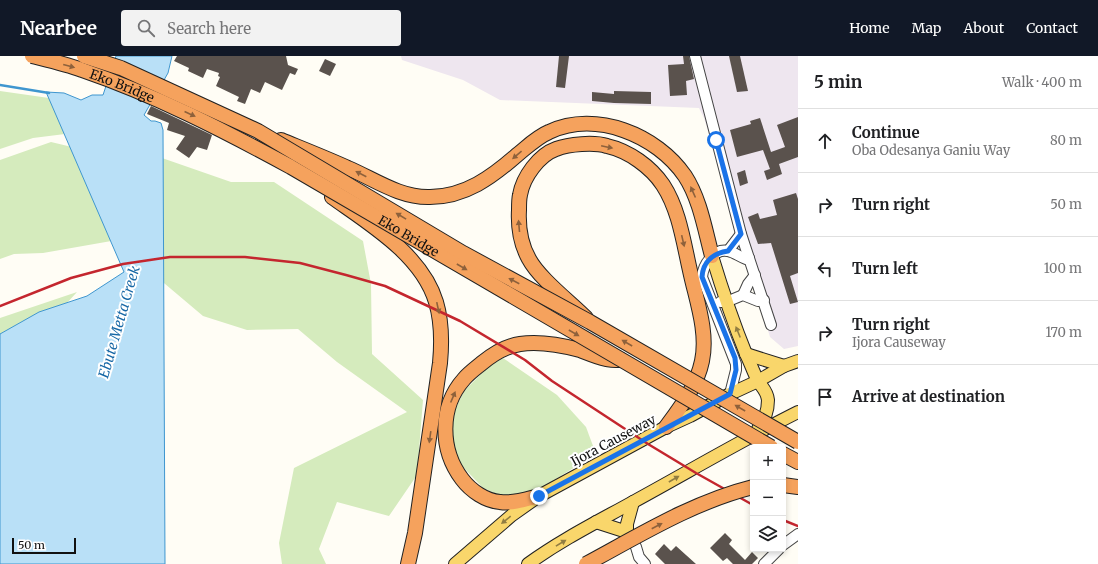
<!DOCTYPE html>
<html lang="en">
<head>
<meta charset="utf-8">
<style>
  :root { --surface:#fff; --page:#f2f2f2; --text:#202124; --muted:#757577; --line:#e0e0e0; --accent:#111827 }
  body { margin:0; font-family:Merriweather,serif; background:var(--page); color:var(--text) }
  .controls { position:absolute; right:12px; bottom:12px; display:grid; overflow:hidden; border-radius:4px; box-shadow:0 2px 6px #0003 }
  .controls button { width:36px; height:36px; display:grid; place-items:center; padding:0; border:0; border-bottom:1px solid var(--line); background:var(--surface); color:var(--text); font:20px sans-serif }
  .scale { position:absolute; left:12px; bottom:10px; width:64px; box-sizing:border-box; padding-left:4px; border:2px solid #111; border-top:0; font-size:11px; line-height:14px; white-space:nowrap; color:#111; -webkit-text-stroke:3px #fff; paint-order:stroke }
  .stop { position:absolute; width:12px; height:12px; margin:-9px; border:3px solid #1a73e8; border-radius:50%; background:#fff }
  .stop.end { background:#1a73e8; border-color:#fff; box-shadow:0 1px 4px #0008 }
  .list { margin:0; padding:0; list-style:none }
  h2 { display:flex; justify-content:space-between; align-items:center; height:52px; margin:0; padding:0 16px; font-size:17px }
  h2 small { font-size:13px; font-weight:400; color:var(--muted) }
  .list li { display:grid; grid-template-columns:26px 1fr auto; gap:12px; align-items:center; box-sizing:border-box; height:64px; padding:0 16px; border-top:1px solid var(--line) }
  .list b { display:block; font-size:15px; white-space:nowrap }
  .list p { margin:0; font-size:13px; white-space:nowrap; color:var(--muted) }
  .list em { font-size:13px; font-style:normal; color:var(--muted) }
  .icon { flex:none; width:22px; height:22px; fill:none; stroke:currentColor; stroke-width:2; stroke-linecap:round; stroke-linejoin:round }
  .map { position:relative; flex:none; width:798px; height:508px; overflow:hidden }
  header { display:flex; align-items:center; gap:24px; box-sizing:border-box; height:56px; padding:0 20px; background:var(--accent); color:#fff }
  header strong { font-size:19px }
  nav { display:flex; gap:22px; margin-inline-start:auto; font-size:14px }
  .search { width:280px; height:36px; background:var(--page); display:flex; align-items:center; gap:10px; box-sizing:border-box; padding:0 14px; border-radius:4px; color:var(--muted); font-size:15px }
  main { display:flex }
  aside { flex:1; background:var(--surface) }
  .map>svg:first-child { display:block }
  .industrial { fill:#eee6ef }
  .green { fill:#d5ebbd }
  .water { fill:#b9e0f7; stroke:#3f96cf }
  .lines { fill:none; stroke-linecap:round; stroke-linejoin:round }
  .stream { stroke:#3f96cf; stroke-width:2.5 }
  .building { fill:#5a524d }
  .minor-casing { stroke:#444; stroke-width:12 }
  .major-casing { stroke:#222; stroke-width:14 }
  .highway-casing { stroke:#222; stroke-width:16 }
  .minor { stroke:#fff; stroke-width:10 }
  .major { stroke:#f9d66b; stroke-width:12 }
  .highway { stroke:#f5a25d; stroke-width:14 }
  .rail { stroke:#c4262e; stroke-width:2.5 }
  .highway-bridge-casing { stroke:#222; stroke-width:16; stroke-linecap:butt }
  .highway-bridge { stroke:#f5a25d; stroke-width:14 }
  .oneway { fill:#8e613b }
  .oneway2 { fill:#917d42 }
  .route { stroke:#1a73e8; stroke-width:5 }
  .labels { text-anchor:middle; stroke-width:4; stroke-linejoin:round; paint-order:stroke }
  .street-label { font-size:13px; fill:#111; stroke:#fff }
  .water-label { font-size:14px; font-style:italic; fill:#1768a6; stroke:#fff }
</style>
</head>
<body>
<header>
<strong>Nearbee</strong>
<div class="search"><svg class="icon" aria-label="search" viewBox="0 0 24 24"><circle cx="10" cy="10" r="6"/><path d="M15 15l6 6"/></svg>Search here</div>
<nav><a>Home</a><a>Map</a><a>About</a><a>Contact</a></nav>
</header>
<main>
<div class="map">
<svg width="798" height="508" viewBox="0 0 798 508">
  <rect width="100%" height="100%" fill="#fffdf5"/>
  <path class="industrial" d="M401 0H798V290L784 293 770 281 704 62 699 52 500 44 463 24 402 4Z"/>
  <g class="green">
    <path d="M0 35 49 42 73 77 33 82 0 93Z"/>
    <path d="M51 86 72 91 117 184 43 197 14 198 0 203V104Z"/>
    <path d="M162 102 231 126H274L363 185 371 228 372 298 423 344 417 419 389 460 337 446 319 493 326 508H282L279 487 294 412 407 356 337 306 298 273 247 274 203 260 158 222Z"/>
    <path d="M77 236 0 320V262Z"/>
    <path d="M503 302 557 339 586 371 596 398 543 431 519 439H499L483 432 464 412 457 402 452 383 451 362 464 335 487 312Z"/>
  </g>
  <path class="water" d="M116 0H172L168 17 144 59 151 65H155L161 67 163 74 165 508H0V278L39 256 87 240 124 216 46 36 64 37 81 44 92 39H103Z"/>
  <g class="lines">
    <path class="stream" d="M0 29 49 37"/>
  </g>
  <g class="building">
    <path d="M177 0H286L288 9 298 13 295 19 290 17 282 34 265 26 260 37 251 33 245 48 237 45 239 41 216 30 220 21 218 20 219 17 207 13 203 22 188 15 189 12 174 5Z"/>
    <path d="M559 0H569L565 32 556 31Z"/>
    <path d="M683 0H689L694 23 686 25 687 39 670 40 668 9 684 8Z"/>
    <path d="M729 0H740L748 35 737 36Z"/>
    <path d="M325 3 336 8 330 20 319 15Z"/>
    <path d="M614 35 651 36V48L614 47 592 45V36L614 38Z"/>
    <path d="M151 50 212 79 207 94 197 91 189 102 176 93 185 80 167 74 169 67 147 58Z"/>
    <path d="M798 61V101L779 108 782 118 767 124 764 115 770 113 763 94 737 101 730 74 751 68 750 65 760 62 771 96 785 91 777 69Z"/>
    <path d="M745 114 748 127 740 130 737 117Z"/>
    <path d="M796 137 798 143V217L790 220 798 246 790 248 771 187 758 188 748 161 758 157 760 163 777 159 773 144Z"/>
    <path d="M725 477 732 484 729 488 745 504 752 496 758 502 752 508H733L727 502 723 505 710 492Z"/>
    <path d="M664 488 671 495 676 490 696 508H665L655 498Z"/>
  </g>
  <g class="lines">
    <g class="minor-casing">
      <g id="minor">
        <path d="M695 0 741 178 771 269"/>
        <path d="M728 195 741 178"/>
        <path d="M743 239 748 228 755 219"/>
        <path d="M720 246H726L743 239 758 245 764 244"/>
        <path d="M730 338 736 314V308L702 221C703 209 714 192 728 195 734 196 740 201 746 203L749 202"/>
        <path d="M628 477 636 491 639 501 645 508"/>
        <path d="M783 489 798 478"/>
        <path d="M764 508 779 493"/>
      </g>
    </g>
    <g class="major-casing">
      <g id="major">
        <path d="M712 200C722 233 733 266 746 298 750 306 753 315 757 323 761 331 767 334 768 344 768 355 764 365 758 373"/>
        <path d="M746 298 784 310"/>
        <path d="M596 466 627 476V468L633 446"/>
        <path d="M455 508 512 459 539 440 666 371 690 360 730 338 758 325 784 310 798 305"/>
        <path d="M528 508C561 484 597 466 633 446 688 416 742 384 798 356"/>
      </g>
    </g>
    <g class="highway-casing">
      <g id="highway">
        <path d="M281 84C303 93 326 102 348 112 374 123 400 142 430 141 465 141 492 121 517 99 527 91 537 81 549 76 596 54 657 79 685 120 700 143 705 174 712 200"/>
        <path d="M332 141C370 168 422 199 436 246 442 266 442 286 440 307L415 477 408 508"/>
        <path d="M586 262C570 246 539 222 529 203 520 187 518 172 519 154 519 149 519 143 520 139 523 121 539 99 556 93 569 88 594 86 607 90 629 95 651 111 663 129 680 155 684 190 691 219 697 246 708 277 702 305 697 330 680 352 666 371"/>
        <path d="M783 398 798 406"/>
        <path d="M783 429 798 431"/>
        <path d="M539 440C527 443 513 448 500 446 486 445 471 435 462 423 440 394 439 351 464 323 469 317 476 312 482 307 493 298 506 290 520 288 539 285 561 289 580 294 588 297 597 301 606 303 610 304 616 304 621 304"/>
      </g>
    </g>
    <use href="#minor" class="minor"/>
    <use href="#major" class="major"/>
    <use href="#highway" class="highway"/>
    <g class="rail">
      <path d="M0 250 71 222 123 208 170 201H245L300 207 346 219 385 230 460 265 525 304 552 325 648 388 696 417 753 449"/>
      <path d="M783 464 798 470"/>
    </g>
    <g class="highway-bridge-casing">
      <g id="highway-bridge">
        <path id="s1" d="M32 0C48 4 66 8 82 14 155 39 223 74 291 111L771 391"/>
        <path d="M84 0 121 12 258 75 463 197 590 266 798 386"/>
        <path d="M586 508C640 479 693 446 753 431"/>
      </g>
    </g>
    <use href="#highway-bridge" class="highway-bridge"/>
  </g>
  <defs><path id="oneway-solid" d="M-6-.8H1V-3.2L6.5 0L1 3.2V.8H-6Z"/></defs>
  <g class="oneway">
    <use href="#oneway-solid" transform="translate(69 10) rotate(15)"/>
    <use href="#oneway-solid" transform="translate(190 58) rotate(25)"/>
    <use href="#oneway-solid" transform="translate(607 91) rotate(12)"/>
    <use href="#oneway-solid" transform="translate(517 99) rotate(140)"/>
    <use href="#oneway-solid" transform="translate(361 118) rotate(-153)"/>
    <use href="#oneway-solid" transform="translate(693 136) rotate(-114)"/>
    <use href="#oneway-solid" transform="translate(401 160) rotate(-149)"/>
    <use href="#oneway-solid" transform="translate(519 170) rotate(-95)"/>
    <use href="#oneway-solid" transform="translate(683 185) rotate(77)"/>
    <use href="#oneway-solid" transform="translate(462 211) rotate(30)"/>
    <use href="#oneway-solid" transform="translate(514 225) rotate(-152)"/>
    <use href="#oneway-solid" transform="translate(438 252) rotate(78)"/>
    <use href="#oneway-solid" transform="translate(574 277) rotate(30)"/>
    <use href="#oneway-solid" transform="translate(627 287) rotate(-150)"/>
    <use href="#oneway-solid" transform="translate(453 341) rotate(-67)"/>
    <use href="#oneway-solid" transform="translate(740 352) rotate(-150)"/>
    <use href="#oneway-solid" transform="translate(430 381) rotate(98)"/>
    <use href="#oneway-solid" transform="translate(657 470) rotate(-28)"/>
  </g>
  <g class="oneway2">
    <use href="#oneway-solid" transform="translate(738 276) rotate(-112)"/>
    <use href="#oneway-solid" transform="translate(674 423) rotate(-30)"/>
    <use href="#oneway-solid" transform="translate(506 464) rotate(141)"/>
    <use href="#oneway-solid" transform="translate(561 487) rotate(-31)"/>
  </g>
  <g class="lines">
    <path class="route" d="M539 440 730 338 736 314 735 302 702 221C703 205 714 197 728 195L741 178 716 84"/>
  </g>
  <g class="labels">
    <g class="street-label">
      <text dy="5" stroke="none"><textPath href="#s1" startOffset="95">Eko Bridge</textPath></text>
      <text dy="5" stroke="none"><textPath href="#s1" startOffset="419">Eko Bridge</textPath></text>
      <text transform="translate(613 384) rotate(-28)" y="5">Ijora Causeway</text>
    </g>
    <g class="water-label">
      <text transform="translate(119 266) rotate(-74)" y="5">Ebute Metta Creek</text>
    </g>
  </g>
</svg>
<div class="controls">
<button>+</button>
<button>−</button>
<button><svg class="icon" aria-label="layers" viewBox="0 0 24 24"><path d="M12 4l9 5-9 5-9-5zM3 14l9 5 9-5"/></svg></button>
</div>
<div class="scale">50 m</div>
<div class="stop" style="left:716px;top:84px"></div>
<div class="stop end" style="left:539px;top:440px"></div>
</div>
<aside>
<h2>5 min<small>Walk · 400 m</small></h2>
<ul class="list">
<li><svg class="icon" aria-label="ahead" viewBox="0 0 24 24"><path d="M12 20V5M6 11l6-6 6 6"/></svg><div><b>Continue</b><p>Oba Odesanya Ganiu Way</p></div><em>80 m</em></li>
<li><svg class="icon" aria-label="right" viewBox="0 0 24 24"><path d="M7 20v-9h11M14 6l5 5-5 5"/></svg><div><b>Turn right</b></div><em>50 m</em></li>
<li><svg class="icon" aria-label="left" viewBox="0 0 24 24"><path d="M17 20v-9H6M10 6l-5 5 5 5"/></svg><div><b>Turn left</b></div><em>100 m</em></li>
<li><svg class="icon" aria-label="right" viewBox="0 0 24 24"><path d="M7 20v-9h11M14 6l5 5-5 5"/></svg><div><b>Turn right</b><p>Ijora Causeway</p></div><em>170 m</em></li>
<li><svg class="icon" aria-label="arrive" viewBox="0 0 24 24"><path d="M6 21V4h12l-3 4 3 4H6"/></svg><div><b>Arrive at destination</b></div></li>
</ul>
</aside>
</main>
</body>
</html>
